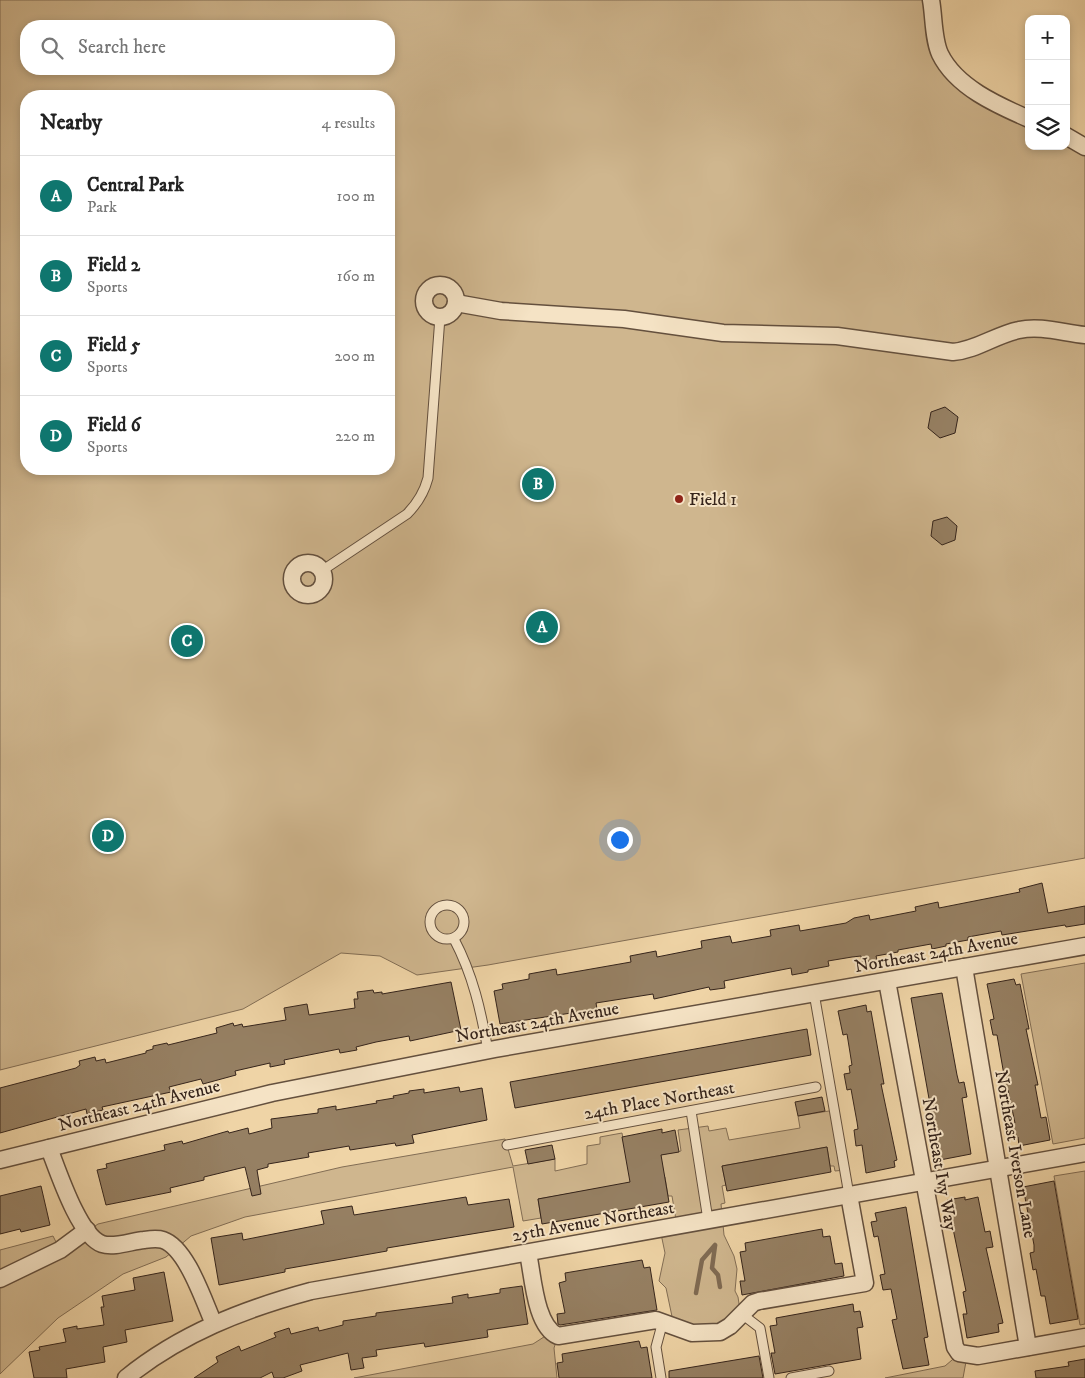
<!DOCTYPE html>
<html lang="en">
<head>
<meta charset="utf-8">
<style>
  :root { --surface:#fff; --page:#f2f2f2; --text:#222; --muted:#767676; --line:#e0e0e0; --accent:#0f766e }
  body { margin:0; font-family:"IM FELL DW Pica",serif; background:var(--page); color:var(--text) }
  .controls { position:absolute; right:15px; top:15px; display:grid; overflow:hidden; border-radius:10px; box-shadow:0 2px 8px #0003 }
  .controls button { width:45px; height:45px; display:grid; place-items:center; padding:0; border:0; border-bottom:1px solid var(--line); background:var(--surface); color:var(--text); font:25px sans-serif }
  .you { position:absolute; left:619px; top:839px; width:18px; height:18px; margin:-12px; border:4px solid #fff; border-radius:50%; background:#1a73e8; box-shadow:0 0 0 8px #1a73e833 }
  .badge { display:grid; place-items:center; width:32px; height:32px; border-radius:50%; background:var(--accent); color:#fff; font-size:16px; font-weight:700 }
  .pin { position:absolute; translate:-50% -50%; border:2px solid #fff; box-shadow:0 1px 5px #0006 }
  .list { margin:0; padding:0; list-style:none }
  h2 { display:flex; justify-content:space-between; align-items:center; height:65px; margin:0; padding:0 20px; font-size:21px }
  h2 small { font-size:16px; font-weight:400; color:var(--muted) }
  .list li { display:grid; grid-template-columns:32px 1fr auto; gap:15px; align-items:center; box-sizing:border-box; height:80px; padding:0 20px; border-top:1px solid var(--line) }
  .list b { display:block; font-size:19px; white-space:nowrap }
  .list p { margin:0; font-size:16px; white-space:nowrap; color:var(--muted) }
  .list em { font-size:16px; font-style:normal; color:var(--muted) }
  .icon { flex:none; width:28px; height:28px; fill:none; stroke:currentColor; stroke-width:2; stroke-linecap:round; stroke-linejoin:round }
  .map { position:relative; flex:none; width:1085px; height:1378px; overflow:hidden }
  .search { position:absolute; background:var(--surface); box-shadow:0 2px 8px #0003; left:20px; top:20px; width:375px; height:55px; display:flex; align-items:center; gap:12px; box-sizing:border-box; padding:0 18px; border-radius:20px; color:var(--muted); font-size:19px }
  .panel { position:absolute; background:var(--surface); box-shadow:0 2px 8px #0003; left:20px; top:90px; width:375px; height:385px; border-radius:20px }
  .map>svg:first-child { display:block }
  .green { fill:#cfb68e; stroke:#826d54; fill-rule:evenodd }
  .lines { fill:none; stroke-linecap:round; stroke-linejoin:round }
  .stream { stroke:#7f6a52; stroke-width:4.5 }
  .building { fill:#968063; stroke:#35241b }
  .service-casing { stroke:#64503e; stroke-width:11 }
  .minor-casing { stroke:#64503e; stroke-width:19 }
  .service { stroke:#f5e3c5; stroke-width:9 }
  .minor { stroke:#f5e3c5; stroke-width:16 }
  .poi-dot { fill:#8f2418; stroke:#f5e3c5; stroke-width:2 }
  .labels { text-anchor:middle; stroke-width:4; stroke-linejoin:round; paint-order:stroke }
  .poi-label { font-size:18px; fill:#35241b; stroke:#f5e3c5; text-anchor:start }
  .street-label { font-size:18px; fill:#35241b; stroke:#f5e3c5 }
</style>
</head>
<body>
<div class="map">
<svg width="1085" height="1378" viewBox="0 0 1085 1378">
  <rect width="100%" height="100%" fill="#efd4a6"/>
  <filter id="stains"><feTurbulence type="fractalNoise" baseFrequency=".004" numOctaves="4"/><feColorMatrix values="0 0 0 0 .2 0 0 0 0 .09 0 0 0 0 .02 0 0 0 .5 -.17"/></filter>
  <radialGradient id="worn" r=".72"><stop offset=".6" stop-color="#630" stop-opacity="0"/><stop offset="1" stop-color="#630" stop-opacity=".3"/></radialGradient>
  <g class="green">
    <path d="M0 0H931L946 64 1029 119V146H1066V136L1085 147V858L488 965 417 975 380 956 341 953 243 1009 0 1070ZM26 26H389V69H26ZM26 96H389V469H26Z"/>
    <path d="M1085 963V1138L1053 1144 1021 974Z"/>
    <path d="M835 1110 845 1170 835 1171 834 1166H830L827 1147 722 1166 726 1185 722 1186 725 1203 721 1204 724 1235 734 1256 737 1269 735 1291 738 1297 741 1317 730 1326H674L666 1288 659 1281 665 1253 660 1229 677 1226 672 1196H668L665 1177 538 1199 541 1218 523 1221 513 1167 245 1217 191 1236 166 1257 123 1274 58 1318 0 1374V1250L53 1236 60 1250 98 1224 342 1167 505 1139 513 1166 555 1159V1171L587 1164V1146L600 1144V1137L622 1133 627 1161 681 1151 678 1130 708 1126 709 1131 726 1128 729 1140 800 1128 798 1116Z"/>
    <path d="M1085 1171V1324L1080 1325 1054 1176Z"/>
    <path d="M550 1333 558 1336 554 1348 557 1378H354L533 1344Z"/>
    <path d="M959 1354 967 1356 963 1378H885L945 1366Z"/>
  </g>
  <g class="lines">
    <g class="stream">
      <path d="M715 1246 712 1268 718 1275 720 1287"/>
      <path d="M696 1293 702 1260 715 1245"/>
    </g>
  </g>
  <g class="building">
    <path d="M945 407 958 417 955 433 940 438 928 428 931 412Z"/>
    <path d="M947 517 957 526 955 540 942 545 931 536 933 521Z"/>
    <path d="M1042 883 1048 913 1085 906V924L1066 927 1065 925 1002 935 1001 931 968 937V940L946 944V946L932 949 931 944 898 950V952L876 956 877 960 862 963 861 956 852 957 828 961 829 966 808 970V972L792 975 791 968 724 981 725 988 710 990 709 987 654 999 653 994 596 1003 597 1009 500 1024 494 991 503 989 502 984 529 979V974L556 969 557 975 631 962 630 956 656 951 657 957 702 948 701 941 730 936 732 943 771 936 770 930 799 925 800 931 846 923 854 918 869 915 870 920 916 911 915 907 938 902 939 908 1020 892 1019 889Z"/>
    <path d="M1014 979 1016 985 1020 984 1029 1029H1026L1038 1085H1035L1041 1118 1046 1117 1050 1140 1019 1146 1018 1137 1013 1138 1010 1124 1015 1123 1008 1090 1002 1091 999 1076 1004 1075 997 1035H993L990 1020 994 1019 987 984Z"/>
    <path d="M451 982 461 1030 410 1041 409 1036 376 1042 356 1047 357 1050 340 1053 339 1049 284 1060 285 1064 270 1067V1063L235 1071 236 1075 203 1084 201 1079 169 1087 171 1092 102 1107 103 1110 87 1114 86 1109 0 1133V1088L76 1068 80 1065 79 1061 95 1057 96 1061 105 1059 106 1063 146 1053V1051L153 1049V1046L167 1043 168 1045 217 1033 216 1028 233 1023 234 1026 242 1024 243 1027 286 1020 284 1008 307 1004 309 1015 355 1008 354 999H358L357 992 373 990 374 993 382 992V994Z"/>
    <path d="M942 993 957 1075 959 1083 964 1082 967 1097 962 1098 971 1154 940 1160 911 998Z"/>
    <path d="M866 1005 867 1012 871 1011 884 1084H881L897 1160 894 1161 895 1167 866 1173 862 1145 856 1146 854 1130 858 1129 857 1122 851 1089 847 1090 844 1074 850 1073 849 1066 852 1065 847 1034 843 1035 838 1011Z"/>
    <path d="M807 1029 811 1055 515 1108 510 1082Z"/>
    <path d="M459 1087 460 1092 482 1088 487 1120 412 1135 414 1143 396 1146 395 1143 350 1150 349 1146 308 1153 309 1157 268 1164V1167L257 1170 261 1194 252 1196 245 1167 204 1177V1180L170 1188 171 1192 106 1205 97 1170 107 1168 106 1164 165 1150 164 1145 182 1141 183 1144 228 1131 229 1133 248 1128 249 1134 272 1128 271 1119 318 1113V1109L336 1106V1110L377 1103 376 1101 394 1098 393 1096 409 1093V1091L424 1089V1093Z"/>
    <path d="M822 1097 825 1111 798 1116 795 1102Z"/>
    <path d="M662 1129V1133L675 1130 679 1152 661 1155 669 1202 542 1224 538 1199 630 1182 622 1137Z"/>
    <path d="M552 1145 555 1159 528 1164 525 1150Z"/>
    <path d="M827 1147 831 1172 727 1191 722 1166Z"/>
    <path d="M1054 1181 1078 1319 1050 1324 1045 1296H1041L1036 1269 1033 1270 1030 1253 1034 1252V1245L1023 1187Z"/>
    <path d="M41 1186 50 1225 21 1232 20 1229 0 1234V1196Z"/>
    <path d="M466 1197 468 1205 509 1199 514 1227 387 1248V1251L285 1269V1272L219 1285 211 1238 242 1233 243 1240 324 1224 321 1211 352 1206 354 1215Z"/>
    <path d="M965 1197V1200L978 1197 985 1232 990 1231 993 1247 986 1248 1003 1323 998 1324 999 1332 967 1338 963 1314H967L963 1292 966 1291 947 1200Z"/>
    <path d="M906 1207 928 1337 924 1338 929 1365 903 1369 892 1320 897 1319 891 1289 883 1290 880 1275 885 1274 878 1236 874 1237 871 1222 877 1221 875 1213Z"/>
    <path d="M822 1229 823 1237 830 1236 835 1264 842 1263 844 1276 742 1295 740 1281H745L740 1252 746 1251 745 1243Z"/>
    <path d="M642 1260 644 1268 650 1267 657 1310 560 1325 558 1324 557 1314 565 1313 559 1283 566 1281 565 1273Z"/>
    <path d="M164 1272 173 1321 125 1330 127 1342 103 1347 105 1362 66 1369 67 1378H34L29 1352 40 1350 39 1347 66 1342 63 1329 77 1326V1329L104 1325 101 1307H104L102 1296 135 1290 133 1278Z"/>
    <path d="M522 1286 528 1324 487 1330 488 1337 425 1347 424 1343 376 1350 377 1356 362 1358 364 1368 351 1370 348 1353 300 1365 302 1371 283 1378H274L272 1372 260 1378H194L218 1362 216 1357 239 1346 241 1351 276 1337 274 1333 289 1328 291 1334 318 1327 319 1331 343 1325V1321L376 1316V1313L453 1303 452 1297 468 1294V1298L500 1293V1289Z"/>
    <path d="M853 1304 854 1312 860 1311 863 1327 857 1328 861 1359 775 1374 771 1353H775L770 1326 777 1325 776 1318Z"/>
    <path d="M639 1341 641 1348 647 1347 652 1378H559L557 1363 563 1362 562 1354Z"/>
    <path d="M759 1356 763 1378H669V1371Z"/>
    <path d="M1085 1359V1378H1036L1035 1371 1069 1366 1068 1362Z"/>
  </g>
  <g class="lines">
    <g class="service-casing">
      <g id="service">
        <path d="M323 570 407 514C418 503 424 493 428 478L440 317"/>
        <circle cx="447" cy="922" r="17"/>
        <path d="M454 939C473 975 481 1011 488 1051"/>
        <path d="M814 993 849 1195"/>
        <path d="M691 1111 708 1220"/>
        <path d="M507 1145 816 1087"/>
        <path d="M743 1315 760 1328 769 1378"/>
        <path d="M661 1378 656 1347 663 1321"/>
        <path d="M791 1378 829 1371"/>
      </g>
    </g>
    <g class="minor-casing">
      <g id="minor">
        <path d="M931 0C934 16 933 39 940 54 956 87 997 105 1029 119"/>
        <path d="M1066 136 1085 147"/>
        <circle cx="440" cy="301" r="16"/>
        <path d="M456 303 501 311 624 319 723 333 837 336 953 352C977 350 995 335 1019 330 1040 325 1064 333 1085 335"/>
        <circle cx="308" cy="579" r="16"/>
        <path d="M964 967 1028 1347"/>
        <path d="M887 981 955 1347 959 1353 978 1356 1085 1337"/>
        <path d="M49 1148C58 1171 79 1236 102 1244 114 1248 132 1241 144 1240 151 1239 157 1238 163 1240 187 1248 204 1302 214 1324"/>
        <path d="M0 1160 272 1093 495 1049 1085 946"/>
        <path d="M528 1253C533 1276 535 1326 558 1336L656 1320 692 1333 720 1332 730 1326 753 1303 759 1301 865 1283 849 1195"/>
        <path d="M0 1279 60 1250 87 1230"/>
        <path d="M126 1378C180 1334 244 1309 311 1291L1085 1153"/>
      </g>
    </g>
    <use href="#service" class="service"/>
    <use href="#minor" class="minor"/>
  </g>
  <circle class="poi-dot" cx="679" cy="499" r="5"/>
  <g class="labels">
    <g class="poi-label">
      <text x="689" y="505">Field 1</text>
    </g>
    <g class="street-label">
      <text transform="translate(936 952) rotate(-10)" y="6">Northeast 24th Avenue</text>
      <text transform="translate(537 1022) rotate(-10)" y="6">Northeast 24th Avenue</text>
      <text transform="translate(659 1100) rotate(-10)" y="6">24th Place Northeast</text>
      <text transform="translate(139 1105) rotate(-14)" y="6">Northeast 24th Avenue</text>
      <text transform="translate(1016 1154) rotate(80)" y="6">Northeast Iverson Lane</text>
      <text transform="translate(940 1164) rotate(80)" y="6">Northeast Ivy Way</text>
      <text transform="translate(593 1221) rotate(-10)" y="6">25th Avenue Northeast</text>
    </g>
  </g>
  <rect width="100%" height="100%" filter="url(#stains)"/>
  <rect width="100%" height="100%" fill="url(#worn)"/>
</svg>
<div class="controls">
<button>+</button>
<button>−</button>
<button><svg class="icon" aria-label="layers" viewBox="0 0 24 24"><path d="M12 4l9 5-9 5-9-5zM3 14l9 5 9-5"/></svg></button>
</div>
<div class="you"></div>
<div class="pin badge" style="left:542px;top:627px">A</div>
<div class="pin badge" style="left:538px;top:484px">B</div>
<div class="pin badge" style="left:187px;top:641px">C</div>
<div class="pin badge" style="left:108px;top:836px">D</div>
<div class="search"><svg class="icon" aria-label="search" viewBox="0 0 24 24"><circle cx="10" cy="10" r="6"/><path d="M15 15l6 6"/></svg>Search here</div>
<section class="panel">
<h2>Nearby<small>4 results</small></h2>
<ul class="list">
<li><span class="badge">A</span><div><b>Central Park</b><p>Park</p></div><em>100 m</em></li>
<li><span class="badge">B</span><div><b>Field 2</b><p>Sports</p></div><em>160 m</em></li>
<li><span class="badge">C</span><div><b>Field 5</b><p>Sports</p></div><em>200 m</em></li>
<li><span class="badge">D</span><div><b>Field 6</b><p>Sports</p></div><em>220 m</em></li>
</ul>
</section>
</div>
</body>
</html>
